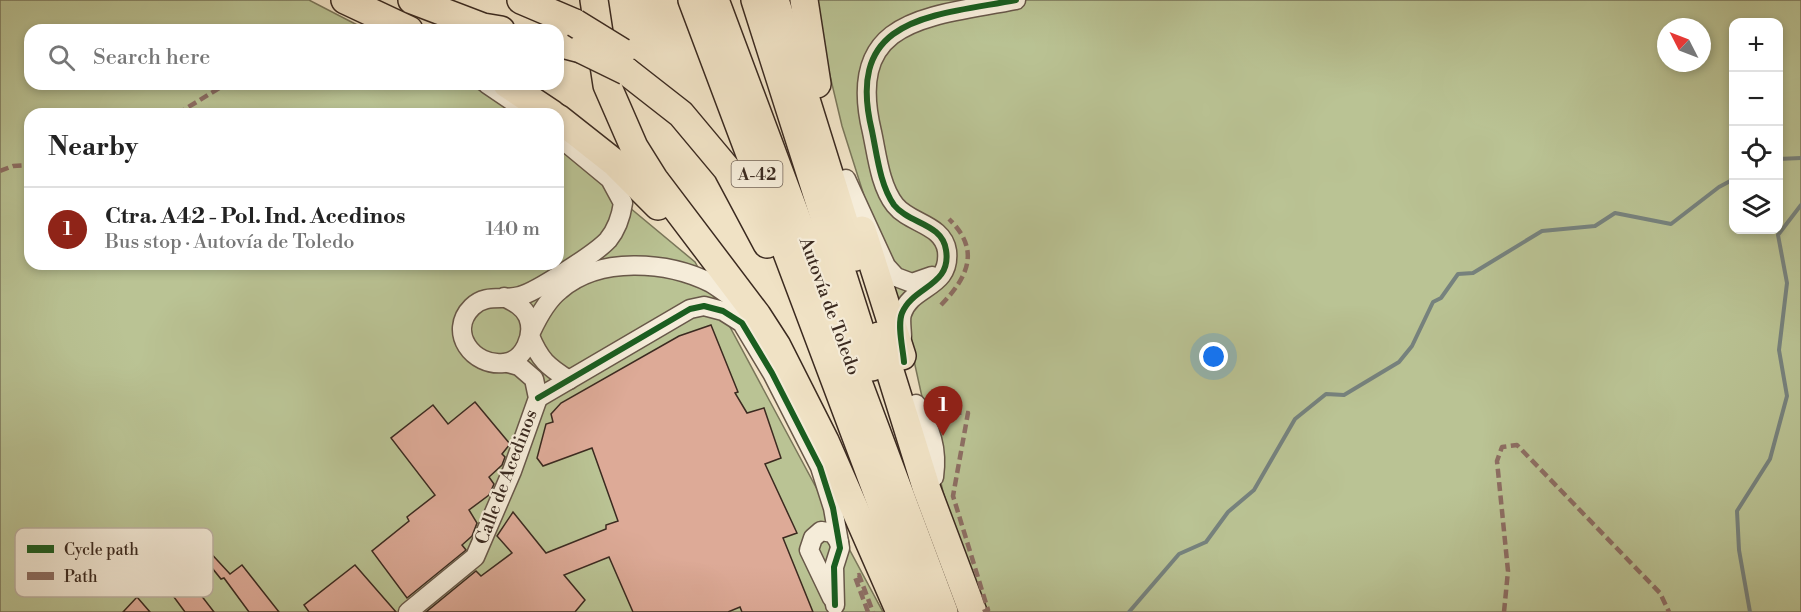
<!DOCTYPE html>
<html lang="en">
<head>
<meta charset="utf-8">
<style>
  :root { --surface:#fff; --page:#f6f6f6; --text:#222; --muted:#767676; --line:#e0e0e0; --accent:#8f2418 }
  body { margin:0; font-family:"Libre Bodoni",serif; background:var(--page); color:var(--text) }
  .controls { position:absolute; right:18px; top:18px; display:grid; overflow:hidden; border-radius:12px; box-shadow:0 3px 9px #0003 }
  .controls button { width:54px; height:54px; display:grid; place-items:center; padding:0; border:0; border-bottom:2px solid var(--line); background:var(--surface); color:var(--text); font:30px sans-serif }
  .compass { position:absolute; left:1657px; top:18px; width:54px; height:54px; border-radius:50%; background:var(--surface); box-shadow:0 3px 9px #0003; rotate:312deg }
  .you { position:absolute; left:1214px; top:357px; width:21px; height:21px; margin:-15px; border:4px solid #fff; border-radius:50%; background:#1a73e8; box-shadow:0 0 0 9px #1a73e833 }
  .badge { display:grid; place-items:center; width:39px; height:39px; border-radius:50%; background:var(--accent); color:#fff; font-size:20px; font-weight:700 }
  .pin { position:absolute; translate:-50% -50px; filter:drop-shadow(0 2px 3px #0008) }
  .pin::after { content:''; position:absolute; top:32px; width:21px; height:18px; background:inherit; clip-path:polygon(0 0,100% 0,50% 100%) }
  .list { margin:0; padding:0; list-style:none }
  h2 { display:flex; justify-content:space-between; align-items:center; height:78px; margin:0; padding:0 24px; font-size:26px }
  h2 small { font-size:20px; font-weight:400; color:var(--muted) }
  .list li { display:grid; grid-template-columns:39px 1fr auto; gap:18px; align-items:center; box-sizing:border-box; height:84px; padding:0 24px; border-top:2px solid var(--line) }
  .list b { display:block; font-size:22px; white-space:nowrap }
  .list p { margin:0; font-size:20px; white-space:nowrap; color:var(--muted) }
  .list em { font-size:20px; font-style:normal; color:var(--muted) }
  .icon { flex:none; width:33px; height:33px; fill:none; stroke:currentColor; stroke-width:2; stroke-linecap:round; stroke-linejoin:round }
  .map { position:relative; flex:none; width:1801px; height:612px; overflow:hidden }
  .search { position:absolute; background:var(--surface); box-shadow:0 3px 9px #0003; left:24px; top:24px; width:540px; height:66px; display:flex; align-items:center; gap:15px; box-sizing:border-box; padding:0 21px; border-radius:18px; color:var(--muted); font-size:22px }
  .panel { position:absolute; background:var(--surface); box-shadow:0 3px 9px #0003; left:24px; top:108px; width:540px; height:162px; border-radius:18px }
  .map>svg:first-child { display:block }
  .green { fill:#bac394; stroke:#7a765a; stroke-width:1.5; fill-rule:evenodd }
  .lines { fill:none; stroke-linecap:round; stroke-linejoin:round }
  .stream { stroke:#76827e; stroke-width:4 }
  .building { fill:#ddaa97; stroke:#3b2a20; stroke-width:1.5 }
  .minor-casing { stroke:#685849; stroke-width:21 }
  .highway-casing { stroke:#3b2a20; stroke-width:30 }
  .minor { stroke:#f5ecd9; stroke-width:18 }
  .highway { stroke:#f0e2c5; stroke-width:27 }
  .highway-bridge-casing { stroke:#3b2a20; stroke-width:30; stroke-linecap:butt }
  .highway-bridge { stroke:#f0e2c5; stroke-width:27 }
  .quiet { stroke:#8d6e63; stroke-width:4.5; stroke-dasharray:9 4.5; stroke-linecap:butt }
  .cycleway-casing { stroke:#f5ecd9; stroke-width:10 }
  .cycleway { stroke:#1b5e20; stroke-width:6 }
  .labels { text-anchor:middle; stroke-width:4.5; stroke-linejoin:round; paint-order:stroke }
  .shield { fill:#f5ecd9; stroke:#736458; stroke-width:1.5 }
  .shield-label { font-size:16px; font-weight:bold; fill:#3b2a20 }
  .street-label { font-size:18px; fill:#3b2a20; stroke:#f5ecd9 }
  .key { fill:#f5ecd9; stroke:#bdb2a2; stroke-width:1.5 }
  .key-label { font-size:16px; fill:#3b2a20 }
</style>
</head>
<body>
<div class="map">
<svg width="1801" height="612" viewBox="0 0 1801 612">
  <rect width="100%" height="100%" fill="#f0e2c5"/>
  <filter id="stains"><feTurbulence type="fractalNoise" baseFrequency=".00333" numOctaves="4"/><feColorMatrix values="0 0 0 0 .2 0 0 0 0 .09 0 0 0 0 .02 0 0 0 .5 -.17"/></filter>
  <radialGradient id="worn" r=".72"><stop offset=".6" stop-color="#630" stop-opacity="0"/><stop offset="1" stop-color="#630" stop-opacity=".3"/></radialGradient>
  <g class="green">
    <path d="M0 0H309L367 30H30V84H468L496 99 515 114H30V264H558V148L695 262 883 612H0Z"/>
    <path d="M816 0H1801V612H982L943 492 909 338 842 126 815 13ZM1734 22H1778V230H1734ZM1666 27H1702V63H1666Z"/>
  </g>
  <g class="lines">
    <g class="stream">
      <path d="M1778 159 1801 158"/>
      <path d="M1129 612 1179 554 1206 542 1228 512 1254 490 1295 419 1326 394 1344 395 1399 362 1412 346 1433 302 1441 298 1458 274 1473 273 1542 231 1595 226 1615 213 1671 224 1719 187 1734 179"/>
      <path d="M1750 612 1739 550 1737 511 1770 459 1787 396 1779 350 1787 283 1778 235 1801 205"/>
    </g>
  </g>
  <g class="building">
    <path d="M711 325 738 392 735 393 747 413 764 408 781 458 765 464 797 533 783 538 813 612H742L740 607 728 612H633L609 557 564 575 585 600 575 612H426L476 571 481 576 512 553 497 536 513 512 546 553 606 529V525L618 521 592 448 543 466 537 458 546 424 553 422 551 414 561 403 679 336Z"/>
    <path d="M475 402 510 444 502 454 505 457 502 465 489 477 494 484 489 495 469 510 477 523 472 536 462 545 466 550 407 598 372 551 409 521 407 517 435 495 391 438 433 405 448 424Z"/>
    <path d="M206 548 230 574 242 565 279 612H249L224 578 221 579 200 553Z"/>
    <path d="M355 565 396 612H309L304 605Z"/>
    <path d="M187 577 214 612H185L168 589Z"/>
    <path d="M137 597 150 612H123Z"/>
  </g>
  <g class="lines">
    <g class="minor-casing">
      <g id="minor">
        <path d="M487 84 515 103"/>
        <path d="M846 179 886 266 896 277 912 283 932 276"/>
        <path d="M504 297C514 302 524 307 528 317 535 335 524 361 504 363 473 367 447 332 472 307 486 293 503 301 520 296 536 292 596 253 608 240 617 229 621 217 623 203L610 179 558 136"/>
        <path d="M531 332C538 317 547 300 560 290 599 256 667 261 711 283 721 289 731 297 741 304"/>
        <path d="M530 336C540 360 547 366 569 380"/>
        <path d="M902 337C902 330 900 320 902 314 911 285 951 289 947 251 943 224 910 224 895 205 880 186 877 155 872 132 844 16 931 17 1016 0"/>
        <path d="M538 398 690 309 704 306 723 311 742 323 772 373 820 467 833 508 840 548 834 567 835 605"/>
        <path d="M916 404C931 429 938 448 934 477"/>
        <path d="M832 598 809 550 813 538 821 531 833 533 839 542"/>
        <path d="M408 612 475 557 512 471 538 398 534 379 519 366 508 363"/>
      </g>
    </g>
    <g class="highway-casing">
      <g id="highway">
        <path d="M345 0 409 30"/>
        <path d="M412 0 483 27 501 30"/>
        <path d="M521 0 575 23"/>
        <path d="M594 0 607 85 634 147 654 179 757 315 777 346 825 441 900 612"/>
        <path d="M692 0 922 612"/>
        <path d="M715 0 944 612"/>
        <path d="M755 0 872 367"/>
        <path d="M775 0 855 257"/>
        <path d="M804 0 817 84"/>
        <path d="M558 43 581 49"/>
        <path d="M626 71 681 114 727 169 767 244"/>
        <path d="M507 84 552 114"/>
        <path d="M558 118 615 163 658 206"/>
        <path d="M862 230 902 356"/>
        <path d="M879 336 926 487 973 612"/>
      </g>
    </g>
    <use href="#minor" class="minor"/>
    <use href="#highway" class="highway"/>
    <g class="highway-bridge-casing">
      <g id="highway-bridge">
        <path d="M575 23 622 52"/>
        <path d="M581 49 626 71"/>
      </g>
    </g>
    <use href="#highway-bridge" class="highway-bridge"/>
    <g class="quiet">
      <path d="M177 114 226 84"/>
      <path d="M0 171 13 166 30 165"/>
      <path d="M941 305C968 277 981 250 949 219"/>
      <path d="M939 412 968 413 953 496 988 610 983 612"/>
      <path d="M868 612 855 577 859 575 873 612"/>
      <path d="M1504 612 1508 571 1497 461 1502 447 1517 445 1660 593 1669 612"/>
    </g>
    <g class="cycleway-casing">
      <g id="cycleway">
        <path d="M904 362C903 349 897 325 902 313 913 286 952 286 946 250 942 223 909 224 894 205 880 185 877 155 872 131 844 16 932 16 1016 0"/>
        <path d="M538 398 690 309 704 306 723 311 742 323 772 373 820 467 833 508 840 548 834 567 835 605"/>
      </g>
    </g>
    <use href="#cycleway" class="cycleway"/>
  </g>
  <g class="labels">
    <rect class="shield" x="731.5" y="161" width="51" height="26" rx="4.5"/>
    <g class="shield-label">
      <text x="757" y="180">A-42</text>
    </g>
    <g class="street-label">
      <text transform="translate(830 306) rotate(70)" y="6">Autovía de Toledo</text>
      <text transform="translate(506 477) rotate(-69)" y="6">Calle de Acedinos</text>
    </g>
  </g>
  <rect x="15" y="528" width="198" height="69" rx="9" class="key"/>
  <rect x="27" y="545" width="27" height="8" fill="#1b5e20"/>
  <rect x="27" y="572" width="27" height="8" fill="#8d6e63"/>
  <g class="key-label">
    <text x="64" y="555">Cycle path</text>
    <text x="64" y="582">Path</text>
  </g>
  <rect width="100%" height="100%" filter="url(#stains)"/>
  <rect width="100%" height="100%" fill="url(#worn)"/>
</svg>
<div class="controls">
<button>+</button>
<button>−</button>
<button><svg class="icon" aria-label="locate" viewBox="0 0 24 24"><circle cx="12" cy="12" r="6"/><path d="M12 2v4M12 18v4M2 12h4M18 12h4"/></svg></button>
<button><svg class="icon" aria-label="layers" viewBox="0 0 24 24"><path d="M12 4l9 5-9 5-9-5zM3 14l9 5 9-5"/></svg></button>
</div>
<svg class="compass" viewBox="-18 -18 36 36"><path d="M0-13l5 13h-10z" fill="#e53935"/><path d="M0 13l5-13h-10z" fill="#767676"/></svg>
<div class="you"></div>
<div class="pin badge" style="left:943px;top:436px">1</div>
<div class="search"><svg class="icon" aria-label="search" viewBox="0 0 24 24"><circle cx="10" cy="10" r="6"/><path d="M15 15l6 6"/></svg>Search here</div>
<section class="panel">
<h2>Nearby<small></small></h2>
<ul class="list">
<li><span class="badge">1</span><div><b>Ctra. A42 - Pol. Ind. Acedinos</b><p>Bus stop · Autovía de Toledo</p></div><em>140 m</em></li>
</ul>
</section>
</div>
</body>
</html>
